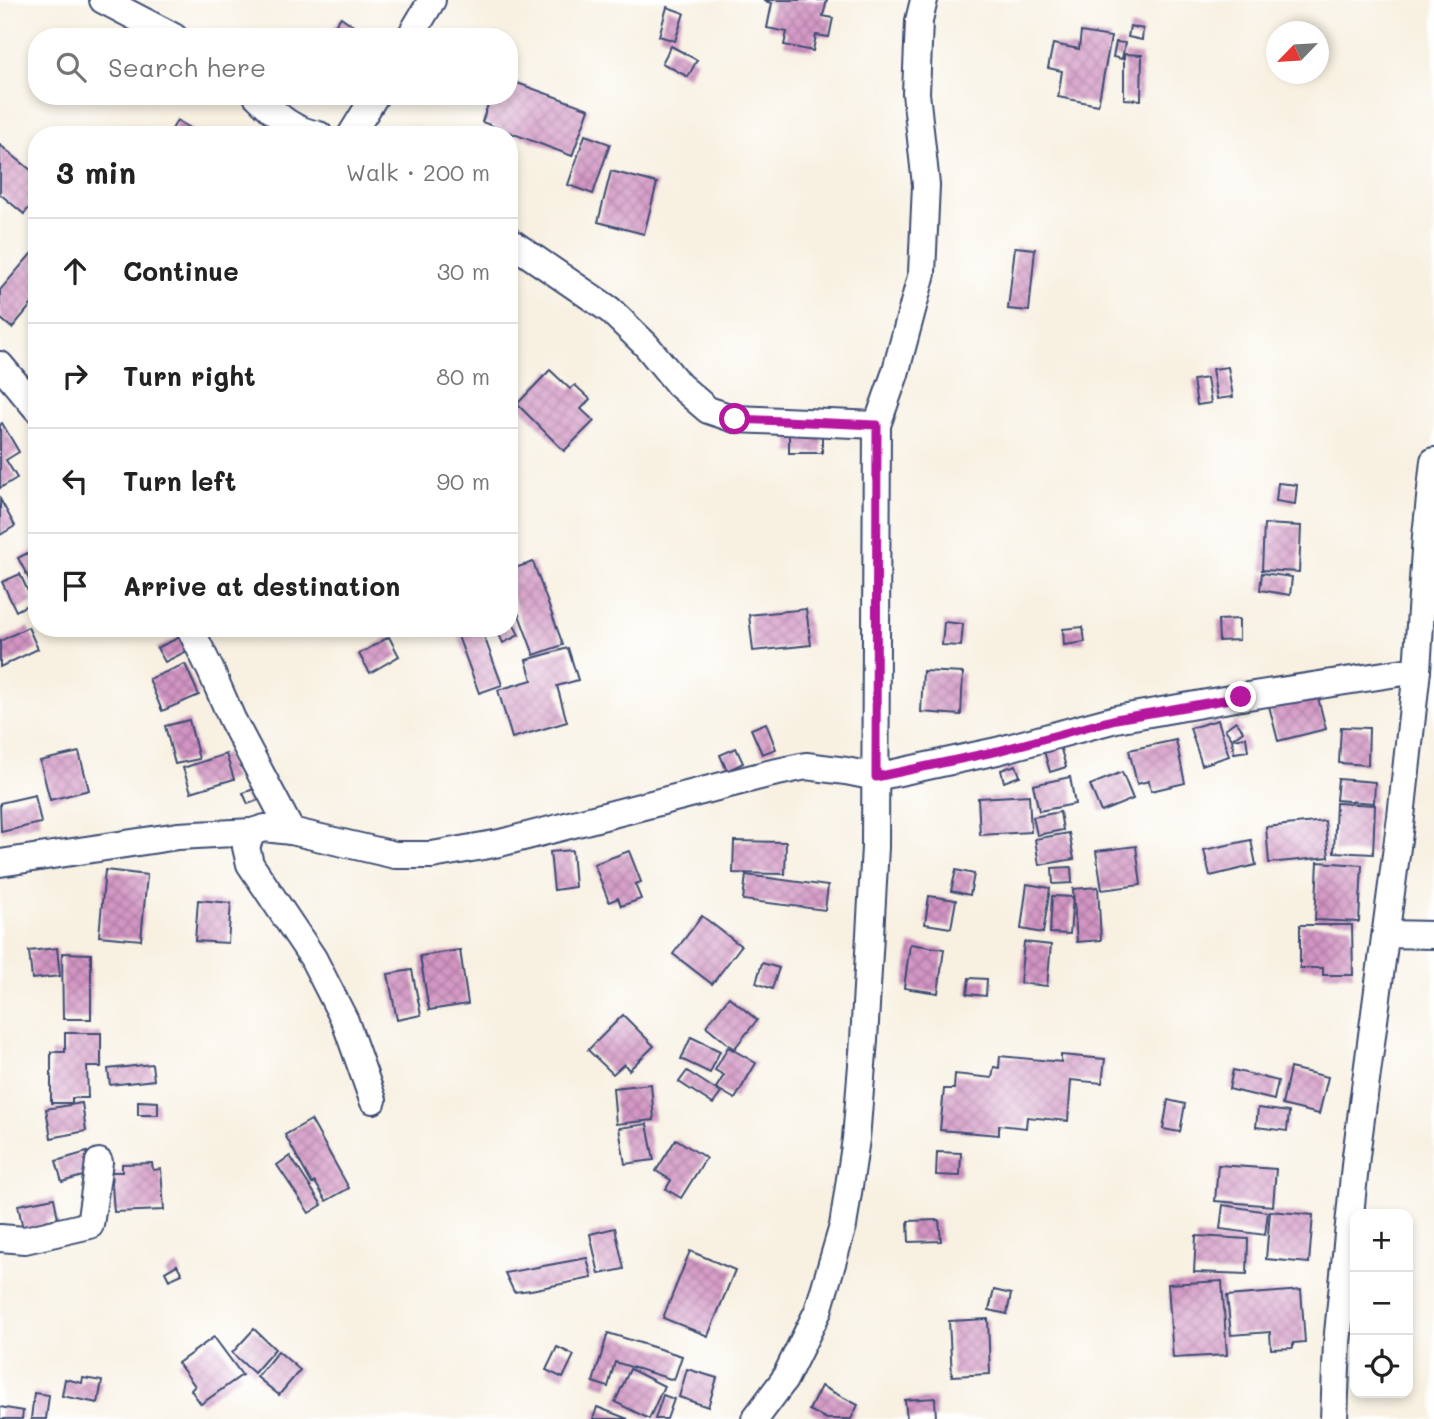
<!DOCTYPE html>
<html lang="en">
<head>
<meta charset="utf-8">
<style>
  :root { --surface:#fff; --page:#f2f2f2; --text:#222; --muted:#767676; --line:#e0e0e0 }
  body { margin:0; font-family:Mali,sans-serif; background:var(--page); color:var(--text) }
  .controls { position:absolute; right:21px; bottom:21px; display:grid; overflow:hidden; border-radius:14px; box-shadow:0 4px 10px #0003 }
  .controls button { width:63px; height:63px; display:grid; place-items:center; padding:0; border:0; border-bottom:2px solid var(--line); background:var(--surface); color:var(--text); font:35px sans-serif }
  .compass { position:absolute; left:1266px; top:21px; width:63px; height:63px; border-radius:50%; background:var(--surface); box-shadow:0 4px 10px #0003; rotate:245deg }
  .stop { position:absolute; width:21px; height:21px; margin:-16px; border:5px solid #b5179e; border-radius:50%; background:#fff }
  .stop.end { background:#b5179e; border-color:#fff; box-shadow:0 2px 7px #0008 }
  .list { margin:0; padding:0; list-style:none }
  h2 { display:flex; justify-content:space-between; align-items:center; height:91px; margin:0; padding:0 28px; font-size:30px }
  h2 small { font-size:23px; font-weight:400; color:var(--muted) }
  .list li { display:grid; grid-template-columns:46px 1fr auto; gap:21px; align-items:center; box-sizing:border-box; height:105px; padding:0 28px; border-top:2px solid var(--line) }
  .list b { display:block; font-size:26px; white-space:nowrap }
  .list em { font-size:23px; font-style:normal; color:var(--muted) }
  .icon { flex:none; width:38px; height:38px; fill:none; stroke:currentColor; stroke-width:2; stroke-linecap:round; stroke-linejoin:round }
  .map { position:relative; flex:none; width:1434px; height:1419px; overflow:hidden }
  .search { position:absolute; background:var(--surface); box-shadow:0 4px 10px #0003; left:28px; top:28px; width:490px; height:77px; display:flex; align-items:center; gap:18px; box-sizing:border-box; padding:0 24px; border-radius:28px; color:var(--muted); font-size:26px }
  .panel { position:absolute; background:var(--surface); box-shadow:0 4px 10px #0003; left:28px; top:126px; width:490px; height:511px; border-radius:28px }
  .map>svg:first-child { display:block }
  .building { fill:url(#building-cross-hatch) }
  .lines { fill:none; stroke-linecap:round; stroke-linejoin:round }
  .minor-casing { stroke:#3c4c72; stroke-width:30 }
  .minor { stroke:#fff; stroke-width:26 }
  .route { stroke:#b5179e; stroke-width:9 }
</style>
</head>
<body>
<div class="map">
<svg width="1434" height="1419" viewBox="0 0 1434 1419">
  <defs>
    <pattern id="building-cross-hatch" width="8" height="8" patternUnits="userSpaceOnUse" patternTransform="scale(1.75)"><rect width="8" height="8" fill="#d395c3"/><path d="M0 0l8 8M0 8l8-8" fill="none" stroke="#aa7aa2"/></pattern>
  </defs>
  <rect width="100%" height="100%" fill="#fff"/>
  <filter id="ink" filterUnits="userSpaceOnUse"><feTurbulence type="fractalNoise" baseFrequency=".0143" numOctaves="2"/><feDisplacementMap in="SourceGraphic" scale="14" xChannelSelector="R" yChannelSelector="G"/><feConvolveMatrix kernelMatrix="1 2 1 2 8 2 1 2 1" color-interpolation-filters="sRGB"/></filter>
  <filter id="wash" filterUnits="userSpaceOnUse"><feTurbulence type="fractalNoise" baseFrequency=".00686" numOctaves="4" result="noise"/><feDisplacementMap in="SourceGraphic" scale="28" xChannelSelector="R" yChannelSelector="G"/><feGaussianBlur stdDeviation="1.57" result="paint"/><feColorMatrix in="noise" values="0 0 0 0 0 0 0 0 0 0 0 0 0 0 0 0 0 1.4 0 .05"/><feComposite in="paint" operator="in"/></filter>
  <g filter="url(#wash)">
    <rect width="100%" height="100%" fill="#f8f1e2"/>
    <g id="blocks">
      <g class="building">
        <path d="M764 0H827L823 16 833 18 829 37 816 35 813 51 784 45 787 32 767 28 772 3 764 1Z"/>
        <path d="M667 7 684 13 675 41 659 36Z"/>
        <path d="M341 17 355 27 348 37H327Z"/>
        <path d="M1130 26 1143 29 1142 40 1128 37Z"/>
        <path d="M1081 32 1111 37 1098 105 1058 97 1062 71 1048 68 1053 44 1079 49Z"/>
        <path d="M1116 42 1125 43 1122 59 1113 57Z"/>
        <path d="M671 46 697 60 688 77 662 63Z"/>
        <path d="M1124 54 1142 55 1141 100 1124 99Z"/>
        <path d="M509 80 589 109 572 156 482 122 491 96H509Z"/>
        <path d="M177 120 200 135H169Z"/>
        <path d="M585 135 610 144 593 194 568 185Z"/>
        <path d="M0 145 37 175V198L24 214 0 194Z"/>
        <path d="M611 171 657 183 644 234 598 222Z"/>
        <path d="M37 247V298L12 328 0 318V290Z"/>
        <path d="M1015 247 1035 249 1029 311 1008 309Z"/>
        <path d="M1228 367 1233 397 1217 399 1212 369Z"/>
        <path d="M550 370 570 389 575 385 590 399 581 409 594 421 564 451 517 404Z"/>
        <path d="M1207 378 1211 403 1197 405 1193 380Z"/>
        <path d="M2 423 19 452 6 460 17 478 0 488V425Z"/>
        <rect x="789" y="433" width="33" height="20"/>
        <path d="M1278 483 1297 485 1295 504 1276 501Z"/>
        <path d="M0 499 15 526 0 535Z"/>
        <path d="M1264 524 1301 526 1299 572 1262 570Z"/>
        <path d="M37 548V594L18 558Z"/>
        <path d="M533 562 563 645 534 655 509 588V570Z"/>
        <path d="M1262 573 1292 577 1290 595 1260 590Z"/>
        <path d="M20 574 33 602 16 611 2 582Z"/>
        <path d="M806 609 811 645 753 651 749 615Z"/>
        <path d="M509 615 519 635 503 643 496 628H509Z"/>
        <path d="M1239 619V640L1219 641 1218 620Z"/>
        <path d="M944 622 963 624 961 646 942 645Z"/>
        <path d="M28 627 38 649 0 667V641Z"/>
        <path d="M1083 627 1085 642 1064 645 1063 629Z"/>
        <path d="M455 628H481L502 685 479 693Z"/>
        <path d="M184 635 191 649 165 662 157 648Z"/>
        <path d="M389 637 399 656 370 673 359 654Z"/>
        <path d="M568 648 578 680 557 686 567 722 512 738 498 690 532 680 526 660Z"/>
        <path d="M185 664 199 695 162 711 149 679Z"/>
        <path d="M923 671 963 673 961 715 921 712Z"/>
        <path d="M1317 694 1326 729 1278 741 1269 706Z"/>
        <path d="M189 720 199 759 175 764 165 726Z"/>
        <path d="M1218 720 1229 756 1202 765 1190 728Z"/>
        <path d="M1236 721 1243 731 1232 739 1225 729Z"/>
        <path d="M766 723 776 749 762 754 751 729Z"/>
        <path d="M1341 727 1369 728 1368 765 1339 763Z"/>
        <path d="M1246 737 1248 751 1234 753 1232 739Z"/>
        <path d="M1176 740 1185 783 1151 791 1149 781 1137 784 1129 750Z"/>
        <path d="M1060 746 1066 767 1050 772 1044 751Z"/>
        <path d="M736 748 743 763 727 771 720 755Z"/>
        <path d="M79 752 89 790 50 800 40 761Z"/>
        <path d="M226 754 234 779 191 792 183 768Z"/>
        <path d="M1016 765 1020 776 1004 782 1001 770Z"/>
        <path d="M1122 772 1133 799 1101 812 1090 785Z"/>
        <path d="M1070 777 1075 804 1039 811 1033 785Z"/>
        <path d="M1338 779 1375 782 1374 803 1336 800Z"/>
        <path d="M259 787 264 798 248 804 243 793Z"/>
        <path d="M35 795 41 823 1 832 0 803Z"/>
        <path d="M1029 795 1031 832 980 835 978 798Z"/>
        <path d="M1336 803 1375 805 1373 854 1334 852Z"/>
        <path d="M1060 812 1063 830 1037 835 1033 817Z"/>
        <path d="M1325 821 1329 857 1269 863 1266 827Z"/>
        <path d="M1069 833 1074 859 1039 865 1035 839Z"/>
        <path d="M1251 840 1256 865 1210 876 1204 850Z"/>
        <path d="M734 841 786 842 785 874 733 873Z"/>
        <path d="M1136 846 1141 885 1102 890 1096 851Z"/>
        <path d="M572 850 575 887 554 890 550 852Z"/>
        <path d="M629 851 641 882 635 884 641 899 621 906 618 898 609 902 594 864Z"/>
        <path d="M1318 862 1362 865 1359 922 1315 920Z"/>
        <path d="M1071 867 1072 883 1053 884 1052 868Z"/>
        <path d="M105 870 147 875 141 940 99 936Z"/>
        <path d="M956 870 974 874 970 895 951 891Z"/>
        <path d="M746 875 828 886 825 910 743 900Z"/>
        <path d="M1027 884 1050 888 1043 933 1021 929Z"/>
        <path d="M1098 887 1101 940 1077 942 1073 889Z"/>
        <path d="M929 896 956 900 951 928 925 924Z"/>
        <path d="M1052 896 1073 897 1070 934 1050 933Z"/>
        <path d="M198 900 231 903 228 943 195 941Z"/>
        <path d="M702 916 741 946 712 984 673 954Z"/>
        <path d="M1300 925H1352L1353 975H1323V968H1300Z"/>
        <path d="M1024 942 1051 945 1047 986 1020 983Z"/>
        <path d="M910 944 944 949 938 993 904 988Z"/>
        <path d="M57 948 60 976 32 979 29 951Z"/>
        <path d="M460 950 468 1004 429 1010 420 956Z"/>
        <path d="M62 953 91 954V1019H63Z"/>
        <path d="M762 963 779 968 772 989 756 983Z"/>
        <path d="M412 970 421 1015 397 1020 388 974Z"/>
        <path d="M969 978 987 979 986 996 967 994Z"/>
        <path d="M729 997 757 1020 734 1049 706 1026Z"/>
        <path d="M623 1015 654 1046 629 1070 624 1064 613 1074 588 1050Z"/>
        <path d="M65 1033H101V1067H87L88 1098H72V1103H51V1052H65Z"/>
        <path d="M691 1037 720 1051 710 1073 681 1059Z"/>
        <path d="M728 1047 756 1063 735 1099 716 1088 724 1075 715 1070Z"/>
        <path d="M1061 1055 1105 1059 1102 1083 1071 1080 1068 1121 1027 1117 1026 1128 999 1125V1135L940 1130 944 1089H954L955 1074 992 1078 994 1067 999 1068 1000 1056 1061 1062Z"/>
        <path d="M152 1064 154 1080 110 1085 108 1069Z"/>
        <path d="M1290 1068 1328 1077 1319 1114 1282 1105Z"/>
        <path d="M1233 1070 1278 1081 1274 1100 1229 1089Z"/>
        <path d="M687 1071 721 1093 713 1104 679 1082Z"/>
        <path d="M651 1084 654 1120 616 1124 613 1088Z"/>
        <path d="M1168 1100 1185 1104 1180 1132 1163 1129Z"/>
        <path d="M138 1101 158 1102V1115H138Z"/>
        <path d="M82 1103 86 1131 51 1138 46 1109Z"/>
        <path d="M1258 1108 1289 1112 1287 1131 1256 1127Z"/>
        <path d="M311 1120 349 1188 326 1201 315 1182 312 1184 285 1135Z"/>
        <path d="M647 1124 654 1160 625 1164 619 1128Z"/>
        <path d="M676 1139 706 1158 681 1198 666 1189 671 1180 656 1171Z"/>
        <path d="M87 1152 93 1173 62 1182 56 1161Z"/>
        <path d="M937 1152 961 1153 960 1176 936 1175Z"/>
        <path d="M290 1156 322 1205 309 1213 277 1165Z"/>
        <path d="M152 1163 153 1170 161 1169 164 1210 114 1212 111 1172H122V1164Z"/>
        <path d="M1218 1165 1276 1169 1273 1206 1215 1201Z"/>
        <path d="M54 1198 58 1218 46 1221 48 1230 24 1234 18 1205Z"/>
        <path d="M1223 1205 1268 1212 1265 1235 1220 1229Z"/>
        <path d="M1270 1211 1313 1215 1309 1263 1266 1259Z"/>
        <path d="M939 1220 941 1241 909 1242 908 1221Z"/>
        <path d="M615 1228 624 1269 599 1274 590 1234Z"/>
        <path d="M1196 1236 1248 1239 1247 1274 1194 1272Z"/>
        <path d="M690 1251 735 1270 708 1336 663 1318Z"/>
        <path d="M587 1258 592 1278 531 1290 514 1292 505 1273Z"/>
        <path d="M177 1265 182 1274 169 1280 165 1272Z"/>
        <path d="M1222 1281 1227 1355 1173 1358 1168 1284Z"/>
        <path d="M994 1290 1011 1294 1007 1314 989 1310Z"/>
        <path d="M1301 1290 1305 1342 1293 1343V1348L1271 1349 1270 1332 1231 1335 1227 1296Z"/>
        <path d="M988 1319 990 1374 952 1376 949 1321Z"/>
        <path d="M254 1329 275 1349 254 1373 232 1353Z"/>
        <path d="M608 1333 682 1356 674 1380 615 1362 608 1387 593 1382Z"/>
        <path d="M214 1337 242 1375 201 1404 191 1390 195 1386 178 1363Z"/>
        <path d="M557 1347 574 1355 563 1378 546 1370Z"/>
        <path d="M278 1351 300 1370 279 1395 257 1377Z"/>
        <path d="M630 1369 664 1386 649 1419 615 1402Z"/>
        <path d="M687 1369 717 1378 708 1407 679 1397Z"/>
        <path d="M83 1378 102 1381 98 1403 62 1396 65 1379 82 1383Z"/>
        <path d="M821 1386 858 1405 851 1419H827L809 1410Z"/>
        <path d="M34 1393 49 1395 46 1419H31Z"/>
        <path d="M663 1395 674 1399 667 1419H655Z"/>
        <path d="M935 1398 936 1419H907L905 1400Z"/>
        <path d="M0 1407 23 1411 22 1419H0Z"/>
        <path d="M597 1407 628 1419H593Z"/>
      </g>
    </g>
  </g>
  <g filter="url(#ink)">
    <use href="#blocks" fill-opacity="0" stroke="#3c4c72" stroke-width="2"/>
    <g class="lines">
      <g class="minor-casing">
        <g id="minor">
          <path d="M103 0 174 37"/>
          <path d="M410 37 432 0"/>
          <path d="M257 96C277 115 290 130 319 135"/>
          <path d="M351 135 375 96"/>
          <path d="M509 241 610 310 646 345 679 385 708 410 735 419 877 425"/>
          <path d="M0 365 37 409"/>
          <path d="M190 628 211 671 232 719 291 831"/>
          <path d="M0 863 178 836 252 832"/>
          <path d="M1386 934 1434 935"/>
          <path d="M373 1100 345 1021 313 958 250 864 246 847 252 832 265 828 291 831 395 855H432L500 843 768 774 806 766 846 771 876 777 997 751 1116 719 1241 697 1417 670"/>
          <path d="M0 1238 25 1240 90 1225 99 1162"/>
          <path d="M755 1419 784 1380 818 1311 843 1226 856 1139 864 1040 875 847 877 425 895 374 922 273 926 185 916 93 919 21 924 0"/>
          <path d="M1334 1419 1337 1343 1356 1156 1401 817 1417 670 1426 536 1434 461"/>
        </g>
      </g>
      <use href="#minor" class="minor"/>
    </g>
  </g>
  <g class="lines" filter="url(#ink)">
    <path class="route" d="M735 419 877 425 876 777 998 751 1116 719 1241 697"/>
  </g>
</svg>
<div class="controls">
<button>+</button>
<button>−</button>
<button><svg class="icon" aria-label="locate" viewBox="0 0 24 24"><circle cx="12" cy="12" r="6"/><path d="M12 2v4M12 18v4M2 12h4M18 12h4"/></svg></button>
</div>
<svg class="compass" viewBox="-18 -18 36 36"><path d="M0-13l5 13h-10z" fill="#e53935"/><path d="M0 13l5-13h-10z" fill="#767676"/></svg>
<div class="stop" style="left:735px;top:419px"></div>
<div class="stop end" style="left:1241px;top:697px"></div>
<div class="search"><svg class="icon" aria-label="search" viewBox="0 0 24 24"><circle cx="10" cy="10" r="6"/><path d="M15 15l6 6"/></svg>Search here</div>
<section class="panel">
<h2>3 min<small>Walk · 200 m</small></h2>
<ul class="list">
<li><svg class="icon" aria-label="ahead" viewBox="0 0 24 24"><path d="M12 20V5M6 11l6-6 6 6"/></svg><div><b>Continue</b></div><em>30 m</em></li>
<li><svg class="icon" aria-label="right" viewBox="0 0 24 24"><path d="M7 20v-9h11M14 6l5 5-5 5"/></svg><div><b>Turn right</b></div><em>80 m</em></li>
<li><svg class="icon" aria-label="left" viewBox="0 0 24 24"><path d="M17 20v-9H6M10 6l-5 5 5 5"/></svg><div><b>Turn left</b></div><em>90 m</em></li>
<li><svg class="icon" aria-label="arrive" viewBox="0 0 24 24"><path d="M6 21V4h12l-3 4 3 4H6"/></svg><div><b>Arrive at destination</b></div></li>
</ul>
</section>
</div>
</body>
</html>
